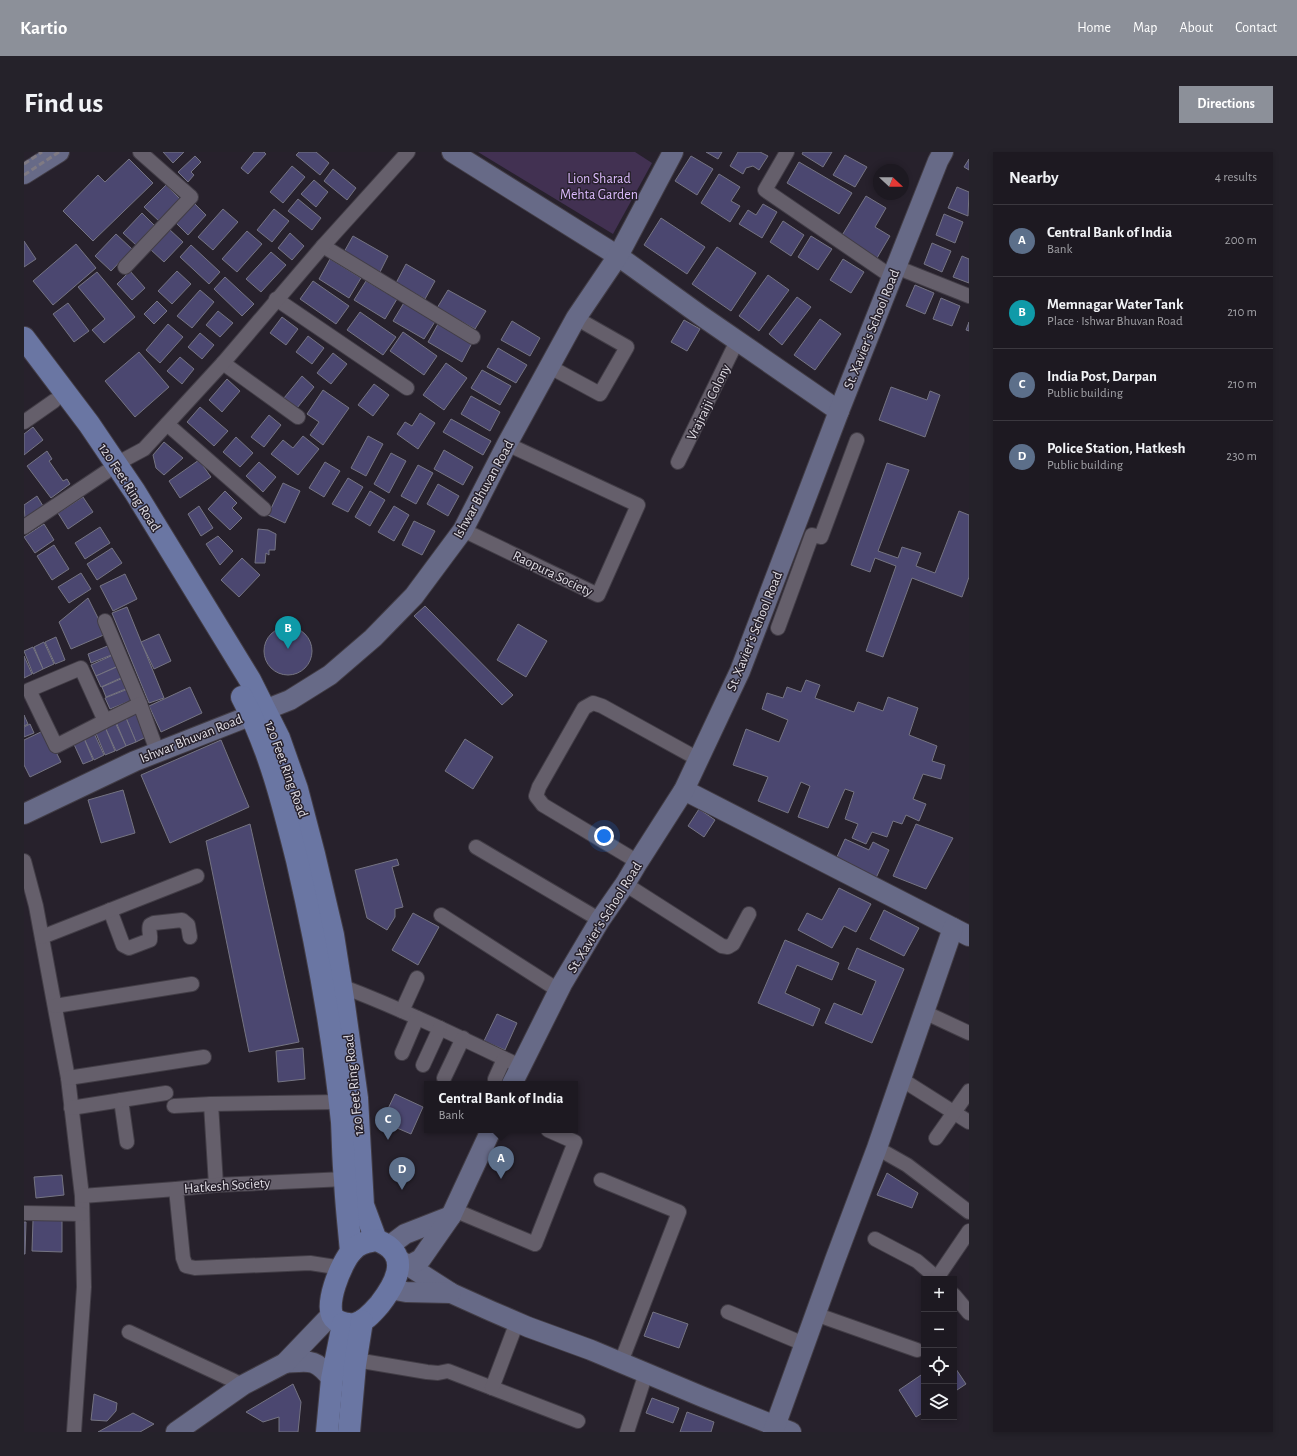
<!DOCTYPE html>
<html lang="en">
<head>
<meta charset="utf-8">
<style>
  :root { --surface:#1d1921; --page:#25222a; --text:#f1f3f6; --muted:#a0a0a5; --line:#3b383f; --accent:#8c9099 }
  body { margin:0; font-family:"Alegreya Sans",sans-serif; background:var(--page); color:var(--text) }
  .controls { position:absolute; right:12px; bottom:12px; display:grid; overflow:hidden; border-radius:0px; box-shadow:0 2px 6px #0003 }
  .controls button { width:36px; height:36px; display:grid; place-items:center; padding:0; border:0; border-bottom:1px solid var(--line); background:var(--surface); color:var(--text); font:20px sans-serif }
  .compass { position:absolute; left:849px; top:12px; width:36px; height:36px; border-radius:50%; background:var(--surface); box-shadow:0 2px 6px #0003; rotate:112deg }
  .you { position:absolute; left:580px; top:684px; width:14px; height:14px; margin:-10px; border:3px solid #fff; border-radius:50%; background:#1a73e8; box-shadow:0 0 0 6px #1a73e833 }
  .badge { display:grid; place-items:center; width:26px; height:26px; border-radius:50%; background:var(--accent); color:#fff; font-size:13px; font-weight:700 }
  .pin { position:absolute; translate:-50% -33px; filter:drop-shadow(0 1px 2px #0008) }
  .pin::after { content:''; position:absolute; top:21px; width:14px; height:12px; background:inherit; clip-path:polygon(0 0,100% 0,50% 100%) }
  .popup { position:absolute; left:400px; top:929px; width:154px; height:52px; box-sizing:border-box; display:grid; place-content:center; border-radius:0px; background:var(--surface); filter:drop-shadow(0 1px 3px #0005); font-size:13px; white-space:nowrap; color:var(--muted) }
  .popup b { font-size:15px; color:var(--text) }
  .popup::after { content:''; position:absolute; left:50%; top:100%; margin-left:-8px; border:8px solid transparent; border-top-color:var(--surface) }
  .list { margin:0; padding:0; list-style:none }
  h2 { display:flex; justify-content:space-between; align-items:center; height:52px; margin:0; padding:0 16px; font-size:17px }
  h2 small { font-size:13px; font-weight:400; color:var(--muted) }
  .list li { display:grid; grid-template-columns:26px 1fr auto; gap:12px; align-items:center; box-sizing:border-box; height:72px; padding:0 16px; border-top:1px solid var(--line) }
  .list b { display:block; font-size:15px; white-space:nowrap }
  .list p { margin:0; font-size:13px; white-space:nowrap; color:var(--muted) }
  .list em { font-size:13px; font-style:normal; color:var(--muted) }
  .icon { flex:none; width:22px; height:22px; fill:none; stroke:currentColor; stroke-width:2; stroke-linecap:round; stroke-linejoin:round }
  .map { position:relative; flex:none; width:945px; height:1280px; overflow:hidden; border-radius:0px }
  header { display:flex; align-items:center; gap:24px; box-sizing:border-box; height:56px; padding:0 20px; background:var(--accent); color:#fff }
  header strong { font-size:19px }
  nav { display:flex; gap:22px; margin-inline-start:auto; font-size:14px }
  .intro { display:flex; align-items:center; justify-content:space-between; box-sizing:border-box; height:96px; padding:0 24px }
  h1 { margin:0; font-size:28px }
  .button { padding:10px 18px; border-radius:0px; background:var(--accent); color:#fff; font-size:14px; font-weight:700 }
  main { display:flex; gap:24px; padding:0 24px }
  aside { flex:1; background:var(--surface); border-radius:0px; box-shadow:0 2px 6px #0003 }
  .map>svg:first-child { display:block }
  .green { fill:#423152 }
  .building { fill:#4b4770; stroke:#757482 }
  .lines { fill:none; stroke-linecap:round; stroke-linejoin:round }
  .street-casing { stroke:#423d46; stroke-width:16 }
  .secondary-casing { stroke:#423d46; stroke-width:22 }
  .primary-casing { stroke:#423d46; stroke-width:24 }
  .street { stroke:#655f6b; stroke-width:14 }
  .secondary { stroke:#676a87; stroke-width:20 }
  .primary { stroke:#6a76a3; stroke-width:22 }
  .rail { stroke:#7f7a83; stroke-width:3; stroke-dasharray:6 3; stroke-linecap:butt }
  .labels { text-anchor:middle; stroke-width:3; stroke-linejoin:round; paint-order:stroke }
  .park-label { font-size:14px; fill:#dcbbfd; stroke:#27212c }
  .street-label { font-size:14px; fill:#e0dde4; stroke:#27212c }
</style>
</head>
<body>
<header>
<strong>Kartio</strong>
<nav><a>Home</a><a>Map</a><a>About</a><a>Contact</a></nav>
</header>
<div class="intro"><h1>Find us</h1><a class="button">Directions</a></div>
<main>
<div class="map">
<svg width="945" height="1280" viewBox="0 0 945 1280">
  <rect width="100%" height="100%" fill="#27212c"/>
  <path class="green" d="M454 0H611L628 11 589 82Z"/>
  <g class="building">
    <path d="M139 0H160L149 11Z"/>
    <path d="M230 0H240L242 2 224 22 217 16Z"/>
    <path d="M275 0H292L305 11 296 23 272 3Z"/>
    <path d="M682 0H698L694 7Z"/>
    <path d="M714 0H736L744 4 735 18 729 14 722 16 719 22 706 14Z"/>
    <path d="M779 0H808L799 15 778 2Z"/>
    <path d="M821 3 843 15 831 35 809 23Z"/>
    <path d="M171 4 177 10 167 20 170 23 164 30 154 20Z"/>
    <path d="M667 4 689 17 673 43 651 29Z"/>
    <path d="M105 7 129 31 69 89 39 59 74 23 81 30Z"/>
    <path d="M945 7V18L940 15Z"/>
    <path d="M775 10 828 41 815 62 763 31Z"/>
    <path d="M268 14 281 25 259 51 246 40Z"/>
    <path d="M309 17 332 36 323 48 300 29Z"/>
    <path d="M695 22 716 35 707 49 716 54 706 70 677 51Z"/>
    <path d="M290 28 304 40 292 55 277 42Z"/>
    <path d="M142 33 157 48 136 70 120 55Z"/>
    <path d="M933 35 945 40 944 64 924 56Z"/>
    <path d="M842 44 862 56 851 75 866 84 853 106 817 85Z"/>
    <path d="M274 47 297 66 288 78 264 59Z"/>
    <path d="M168 49 182 63 164 83 150 69Z"/>
    <path d="M739 52 753 60 738 86 715 72 724 58 732 63Z"/>
    <path d="M199 57 214 70 189 98 174 85Z"/>
    <path d="M250 57 265 69 248 90 233 78Z"/>
    <path d="M118 61 130 73 112 93 99 81Z"/>
    <path d="M920 62 939 70 931 91 912 83Z"/>
    <path d="M637 66 681 95 663 122 620 93Z"/>
    <path d="M759 69 780 83 767 104 746 90Z"/>
    <path d="M145 77 159 90 140 110 126 97Z"/>
    <path d="M223 79 238 92 213 120 198 107Z"/>
    <path d="M266 81 280 94 268 108 254 96Z"/>
    <path d="M92 82 108 97 87 119 71 104Z"/>
    <path d="M329 84 364 104 356 120 320 100Z"/>
    <path d="M787 84 808 97 794 118 774 105Z"/>
    <path d="M0 89 12 107 0 115Z"/>
    <path d="M908 91 927 99 918 120 900 112Z"/>
    <path d="M52 92 72 116 29 153 9 129Z"/>
    <path d="M167 93 196 120 185 132 156 105Z"/>
    <path d="M693 95 732 121 707 159 668 132Z"/>
    <path d="M247 100 262 113 237 140 222 127Z"/>
    <path d="M938 104 945 107V131L929 125Z"/>
    <path d="M306 107 337 126 325 146 295 127Z"/>
    <path d="M819 107 840 120 827 141 806 128Z"/>
    <path d="M382 112 411 129 401 147 372 131Z"/>
    <path d="M106 119 121 136 108 148 93 132Z"/>
    <path d="M153 119 167 132 148 152 134 139Z"/>
    <path d="M73 120 111 165 80 191 68 178 81 167 54 135Z"/>
    <path d="M744 123 765 138 735 179 715 164Z"/>
    <path d="M201 125 230 152 218 164 190 137Z"/>
    <path d="M289 129 325 154 312 172 276 147Z"/>
    <path d="M342 129 373 147 361 167 330 148Z"/>
    <path d="M891 133 910 141 901 162 882 154Z"/>
    <path d="M176 138 190 150 168 176 153 164Z"/>
    <path d="M424 138 462 159 451 177 413 156Z"/>
    <path d="M773 145 787 155 758 193 745 182Z"/>
    <path d="M917 146 936 154 928 174 909 167Z"/>
    <path d="M133 149 143 159 130 172 120 162Z"/>
    <path d="M381 149 412 168 400 187 369 169Z"/>
    <path d="M44 151 65 179 50 190 29 162Z"/>
    <path d="M194 159 209 171 196 185 182 173Z"/>
    <path d="M336 160 372 185 359 203 323 178Z"/>
    <path d="M258 165 274 177 262 193 246 181Z"/>
    <path d="M796 167 817 182 791 218 770 203Z"/>
    <path d="M660 168 676 177 663 199 647 190Z"/>
    <path d="M488 169 516 186 506 204 477 188Z"/>
    <path d="M945 170V179L942 178Z"/>
    <path d="M144 172 159 185 136 211 122 198Z"/>
    <path d="M414 172 448 191 438 210 404 190Z"/>
    <path d="M379 180 413 204 400 223 366 199Z"/>
    <path d="M176 181 190 193 178 207 164 195Z"/>
    <path d="M284 184 300 196 288 212 272 200Z"/>
    <path d="M474 196 503 213 492 231 463 215Z"/>
    <path d="M115 200 145 235 111 265 81 229Z"/>
    <path d="M309 201 323 212 307 232 293 221Z"/>
    <path d="M156 205 170 217 158 232 143 219Z"/>
    <path d="M422 211 443 226 420 258 399 243Z"/>
    <path d="M458 218 487 234 476 253 447 236Z"/>
    <path d="M278 224 290 235 273 256 260 246Z"/>
    <path d="M203 227 216 239 198 260 185 248Z"/>
    <path d="M350 232 365 243 349 264 334 253Z"/>
    <path d="M867 235 903 248 906 239 916 243 901 285 855 268Z"/>
    <path d="M299 238 325 256 299 293 286 283 295 270 283 262Z"/>
    <path d="M447 244 476 260 466 279 437 262Z"/>
    <path d="M176 255 204 279 190 294 163 270Z"/>
    <path d="M396 261 411 271 394 297 373 282 381 270 388 274Z"/>
    <path d="M245 263 257 273 240 295 227 285Z"/>
    <path d="M427 267 467 289 459 303 419 280Z"/>
    <path d="M9 275 19 288 0 303V282Z"/>
    <path d="M279 284 295 297 274 323 247 302 259 288 269 296Z"/>
    <path d="M344 284 359 292 342 324 327 316Z"/>
    <path d="M212 285 229 301 216 315 199 300Z"/>
    <path d="M140 290 159 306 140 323 132 316 129 303Z"/>
    <path d="M420 298 449 315 439 333 410 317Z"/>
    <path d="M23 299 28 307 25 309 39 329 43 327 46 332 27 346 3 314Z"/>
    <path d="M367 301 382 309 365 341 350 332Z"/>
    <path d="M175 308 187 325 156 346 145 329Z"/>
    <path d="M235 310 252 325 239 340 222 324Z"/>
    <path d="M301 310 316 319 300 345 285 336Z"/>
    <path d="M863 311 885 318 854 399 874 406 878 395 897 401 892 414 911 421 935 359 945 363V425L938 445 888 426 859 505 842 499 872 414 851 406 846 420 827 413Z"/>
    <path d="M394 313 409 321 392 352 377 344Z"/>
    <path d="M324 326 339 335 324 360 308 352Z"/>
    <path d="M259 331 276 339 261 371 244 363Z"/>
    <path d="M414 332 435 344 424 364 403 352Z"/>
    <path d="M201 339 213 351 208 356 218 366 206 378 184 357Z"/>
    <path d="M346 339 361 348 346 374 331 365Z"/>
    <path d="M13 344 19 354 1 367 0 353Z"/>
    <path d="M59 345 69 360 44 377 34 361Z"/>
    <path d="M175 354 189 376 177 384 164 362Z"/>
    <path d="M370 354 385 363 370 389 354 380Z"/>
    <path d="M390 369 411 379 398 403 378 393Z"/>
    <path d="M20 372 30 388 11 401 0 385Z"/>
    <path d="M76 375 86 391 61 407 51 391Z"/>
    <path d="M234 377 244 378 252 382 251 398H245V403L242 401 241 411H231Z"/>
    <path d="M194 384 209 399 196 413 182 392Z"/>
    <path d="M30 393 45 417 28 428 13 404Z"/>
    <path d="M88 396 98 411 73 428 63 412Z"/>
    <path d="M218 406 236 423 215 445 197 428Z"/>
    <path d="M57 421 67 437 45 451 34 435Z"/>
    <path d="M101 422 113 447 89 459 76 434Z"/>
    <path d="M64 446 82 482 47 497 35 470Z"/>
    <path d="M401 454 489 543 478 553 390 464Z"/>
    <path d="M103 455 140 546 125 551 88 461Z"/>
    <path d="M494 472 523 489 502 525 473 508Z"/>
    <circle cx="264" cy="499" r="24"/>
    <path d="M135 482 147 509 130 517 117 490Z"/>
    <path d="M32 485 41 508 31 512 21 490Z"/>
    <path d="M20 490 30 512 19 517 10 495Z"/>
    <path d="M86 493 90 502 67 511 64 502Z"/>
    <path d="M9 495 19 517 9 522 0 499Z"/>
    <path d="M89 503 94 514 72 524 67 513Z"/>
    <path d="M0 504 8 522 0 526Z"/>
    <path d="M95 514 99 525 77 535 72 524Z"/>
    <path d="M99 526 104 536 82 545 78 535Z"/>
    <path d="M782 528 796 533 791 546 830 560 834 550 859 559 864 545 894 556 885 583 913 594 908 609 921 613 917 627 899 622 889 647 902 652 895 669 882 663 878 672 869 669 863 685 848 680 842 692 828 686 834 672 821 667 830 640 821 637 804 676 774 665 786 634 777 630 764 661 734 649 744 625 709 613 722 577 755 590 764 568 738 557 743 541 759 546 763 535 777 540Z"/>
    <path d="M166 535 178 561 137 580 125 554Z"/>
    <path d="M104 537 108 548 86 557 81 546Z"/>
    <path d="M112 561 122 585 112 590 102 566Z"/>
    <path d="M0 563 4 572 0 574Z"/>
    <path d="M102 566 112 590 102 594 92 570Z"/>
    <path d="M91 570 102 594 92 599 81 575Z"/>
    <path d="M6 572 10 581 0 585V575Z"/>
    <path d="M81 575 91 599 81 603 71 579Z"/>
    <path d="M21 578 37 610 6 625 0 613V588Z"/>
    <path d="M69 579 80 603 70 608 59 584Z"/>
    <path d="M59 584 69 608 59 612 48 588Z"/>
    <path d="M441 587 469 605 449 637 421 619Z"/>
    <path d="M197 588 225 655 146 691 117 623Z"/>
    <path d="M99 638 111 681 77 691 64 648Z"/>
    <path d="M675 657 691 668 680 685 664 674Z"/>
    <path d="M226 672 275 890 225 900 182 689Z"/>
    <path d="M892 672 929 686 902 737 869 724Z"/>
    <path d="M821 687 845 698 849 690 865 698 852 726 812 707Z"/>
    <path d="M373 707 375 713 368 715 379 755 371 757V765L363 778 343 766 331 718Z"/>
    <path d="M815 736 847 752 832 780 820 774 808 796 774 778 783 761 798 768Z"/>
    <path d="M860 758 895 776 880 804 846 787Z"/>
    <path d="M389 761 415 775 394 813 368 798Z"/>
    <path d="M761 788 815 811 808 828 773 813 761 841 796 857 789 874 734 851Z"/>
    <path d="M833 796 880 817 848 891 801 871 810 851 838 863 852 829 824 817Z"/>
    <path d="M473 862 493 871 481 898 460 889Z"/>
    <path d="M279 896 281 927 254 930 252 899Z"/>
    <path d="M371 942 399 955 387 982 366 973 362 961Z"/>
    <path d="M863 1021 894 1041 888 1056 853 1043Z"/>
    <path d="M38 1023 40 1043 12 1046 10 1025Z"/>
    <path d="M9 1068H38V1100L8 1099Z"/>
    <path d="M0 1070H2L1 1102H0Z"/>
    <path d="M629 1160 664 1172 655 1196 620 1184Z"/>
    <path d="M930 1214 942 1232 930 1240Z"/>
    <path d="M900 1221V1260L892 1265 875 1238Z"/>
    <path d="M269 1232 277 1250 274 1280H255V1265L239 1270 222 1260Z"/>
    <path d="M70 1242 93 1251 92 1259 83 1269 67 1268Z"/>
    <path d="M628 1246 655 1256 649 1271 622 1261Z"/>
    <path d="M663 1260 690 1270 687 1280H656Z"/>
    <path d="M109 1261 130 1272 116 1280H74Z"/>
  </g>
  <g class="lines">
    <g class="street-casing">
      <g id="street">
        <path d="M763 0 741 38 868 125"/>
        <path d="M299 94 449 185"/>
        <path d="M101 115 167 45 116 0"/>
        <path d="M872 115 945 144"/>
        <path d="M252 147 383 236"/>
        <path d="M199 211 274 265"/>
        <path d="M526 215 576 242 603 195 552 166"/>
        <path d="M0 270 30 249"/>
        <path d="M143 272 240 357"/>
        <path d="M654 310 713 189"/>
        <path d="M92 312 120 297 199 211 299 94 384 0"/>
        <path d="M0 375 82 320"/>
        <path d="M439 378 574 443 614 353 483 292"/>
        <path d="M81 469 116 552"/>
        <path d="M754 476 788 383 797 385 833 288"/>
        <path d="M81 569 32 594 5 538 57 516 81 569 116 552 133 599"/>
        <path d="M452 695 576 768"/>
        <path d="M0 709 12 754 44 926 58 1044 60 1135 50 1280"/>
        <path d="M614 710 519 653 512 644 515 635 560 556 569 551 578 554 674 607"/>
        <path d="M601 732 698 794 704 795 709 792 725 762"/>
        <path d="M86 758 99 793 105 796 126 788C127 782 124 778 126 773L130 771 158 768 164 773 166 785"/>
        <path d="M417 763 534 838"/>
        <path d="M18 785 173 724"/>
        <path d="M317 834C378 857 437 886 496 914"/>
        <path d="M31 854 168 832"/>
        <path d="M378 859 393 826"/>
        <path d="M900 860 945 881"/>
        <path d="M378 901 393 866"/>
        <path d="M399 913 416 876"/>
        <path d="M44 926 180 905"/>
        <path d="M420 926 439 886"/>
        <path d="M471 927 480 907"/>
        <path d="M877 927 945 970"/>
        <path d="M97 948 103 990"/>
        <path d="M187 952 192 1033"/>
        <path d="M150 954 187 952 315 950"/>
        <path d="M47 956 142 941"/>
        <path d="M912 986 945 939"/>
        <path d="M853 996 883 1013 945 1060"/>
        <path d="M577 1028 655 1060 597 1210"/>
        <path d="M58 1044 152 1037"/>
        <path d="M430 1058 511 1092 551 990 524 978"/>
        <path d="M0 1061 58 1062"/>
        <path d="M851 1087 893 1109 914 1127"/>
        <path d="M318 1116 286 1111 171 1116 162 1114 159 1106 152 1037 192 1033 321 1027"/>
        <path d="M913 1126 945 1079"/>
        <path d="M930 1143 945 1161"/>
        <path d="M704 1160 780 1192"/>
        <path d="M791 1162 893 1198"/>
        <path d="M105 1180 219 1233"/>
        <path d="M332 1208 403 1220 414 1221 424 1219 554 1269"/>
        <path d="M468 1236 493 1170"/>
        <path d="M603 1280 622 1221"/>
      </g>
    </g>
    <g class="secondary-casing">
      <g id="secondary">
        <path d="M428 0 594 104 676 163 815 259"/>
        <path d="M0 22 35 0"/>
        <path d="M660 638 945 784"/>
        <path d="M0 662 111 609 266 548 306 523 349 486 390 444 439 378 483 292 552 166 594 104 649 0"/>
        <path d="M488 932 538 832 576 768 601 732 614 710 660 638 716 519 815 259 914 9 919 0"/>
        <path d="M365 1094 381 1082 427 1064"/>
        <path d="M374 1107 427 1141 467 1159 504 1175 567 1198 679 1245 767 1280"/>
        <path d="M384 1114 397 1107 427 1064 467 978"/>
        <path d="M366 1137 382 1140 427 1141"/>
        <path d="M261 1211C286 1209 291 1206 308 1227"/>
        <path d="M152 1280 219 1233 261 1211 307 1163"/>
        <path d="M749 1280 811 1108 853 996 929 776"/>
      </g>
    </g>
    <g class="primary-casing">
      <g id="primary">
        <path d="M0 186 65 272 111 340 226 528 255 586 273 637 290 702 309 783 320 853 333 946 339 1053 352 1088"/>
        <path d="M218 545C245 596 259 652 273 708 293 794 309 882 318 970 319 989 319 1009 321 1028 322 1052 325 1076 327 1100"/>
        <path d="M352 1088C388 1101 373 1130 356 1152 349 1160 341 1170 330 1172 325 1173 317 1171 312 1168 297 1158 318 1109 328 1099 335 1091 343 1090 352 1088Z"/>
        <path d="M303 1280 308 1227 319 1172"/>
        <path d="M325 1280 331 1213 338 1169"/>
      </g>
    </g>
    <use href="#street" class="street"/>
    <use href="#secondary" class="secondary"/>
    <use href="#primary" class="primary"/>
    <g class="rail">
      <path d="M0 12 18 0"/>
      <path d="M0 23 35 0"/>
    </g>
  </g>
  <g class="labels">
    <g class="park-label">
      <text x="575" y="31">Lion Sharad<tspan x="575" dy="16">Mehta Garden</tspan></text>
    </g>
    <g class="street-label">
      <text transform="translate(847 177) rotate(-68)" y="5">St. Xavier's School Road</text>
      <text transform="translate(684 250) rotate(-64)" y="5">Vrajraiji Colony</text>
      <text transform="translate(106 335) rotate(57)" y="5">120 Feet Ring Road</text>
      <text transform="translate(459 337) rotate(-61)" y="5">Ishwar Bhuvan Road</text>
      <text transform="translate(529 421) rotate(26)" y="5">Raopura Society</text>
      <text transform="translate(730 479) rotate(-68)" y="5">St. Xavier's School Road</text>
      <text transform="translate(167 586) rotate(-22)" y="5">Ishwar Bhuvan Road</text>
      <text transform="translate(263 617) rotate(70)" y="5">120 Feet Ring Road</text>
      <text transform="translate(580 765) rotate(-58)" y="5">St. Xavier's School Road</text>
      <text transform="translate(329 933) rotate(-96)" y="5">120 Feet Ring Road</text>
      <text transform="translate(203 1033) rotate(-4)" y="5">Hatkesh Society</text>
    </g>
  </g>
</svg>
<div class="controls">
<button>+</button>
<button>−</button>
<button><svg class="icon" aria-label="locate" viewBox="0 0 24 24"><circle cx="12" cy="12" r="6"/><path d="M12 2v4M12 18v4M2 12h4M18 12h4"/></svg></button>
<button><svg class="icon" aria-label="layers" viewBox="0 0 24 24"><path d="M12 4l9 5-9 5-9-5zM3 14l9 5 9-5"/></svg></button>
</div>
<svg class="compass" viewBox="-18 -18 36 36"><path d="M0-13l5 13h-10z" fill="#e53935"/><path d="M0 13l5-13h-10z" fill="#a0a0a5"/></svg>
<div class="you"></div>
<div class="pin badge" style="left:477px;top:1027px;background:#5c6f8a">A</div>
<div class="popup"><b>Central Bank of India</b>Bank</div>
<div class="pin badge" style="left:264px;top:497px;background:#0f9aa8">B</div>
<div class="pin badge" style="left:364px;top:988px;background:#5c6f8a">C</div>
<div class="pin badge" style="left:378px;top:1038px;background:#5c6f8a">D</div>
</div>
<aside>
<h2>Nearby<small>4 results</small></h2>
<ul class="list">
<li><span class="badge" style="background:#5c6f8a">A</span><div><b>Central Bank of India</b><p>Bank</p></div><em>200 m</em></li>
<li><span class="badge" style="background:#0f9aa8">B</span><div><b>Memnagar Water Tank</b><p>Place · Ishwar Bhuvan Road</p></div><em>210 m</em></li>
<li><span class="badge" style="background:#5c6f8a">C</span><div><b>India Post, Darpan</b><p>Public building</p></div><em>210 m</em></li>
<li><span class="badge" style="background:#5c6f8a">D</span><div><b>Police Station, Hatkesh</b><p>Public building</p></div><em>230 m</em></li>
</ul>
</aside>
</main>
</body>
</html>
